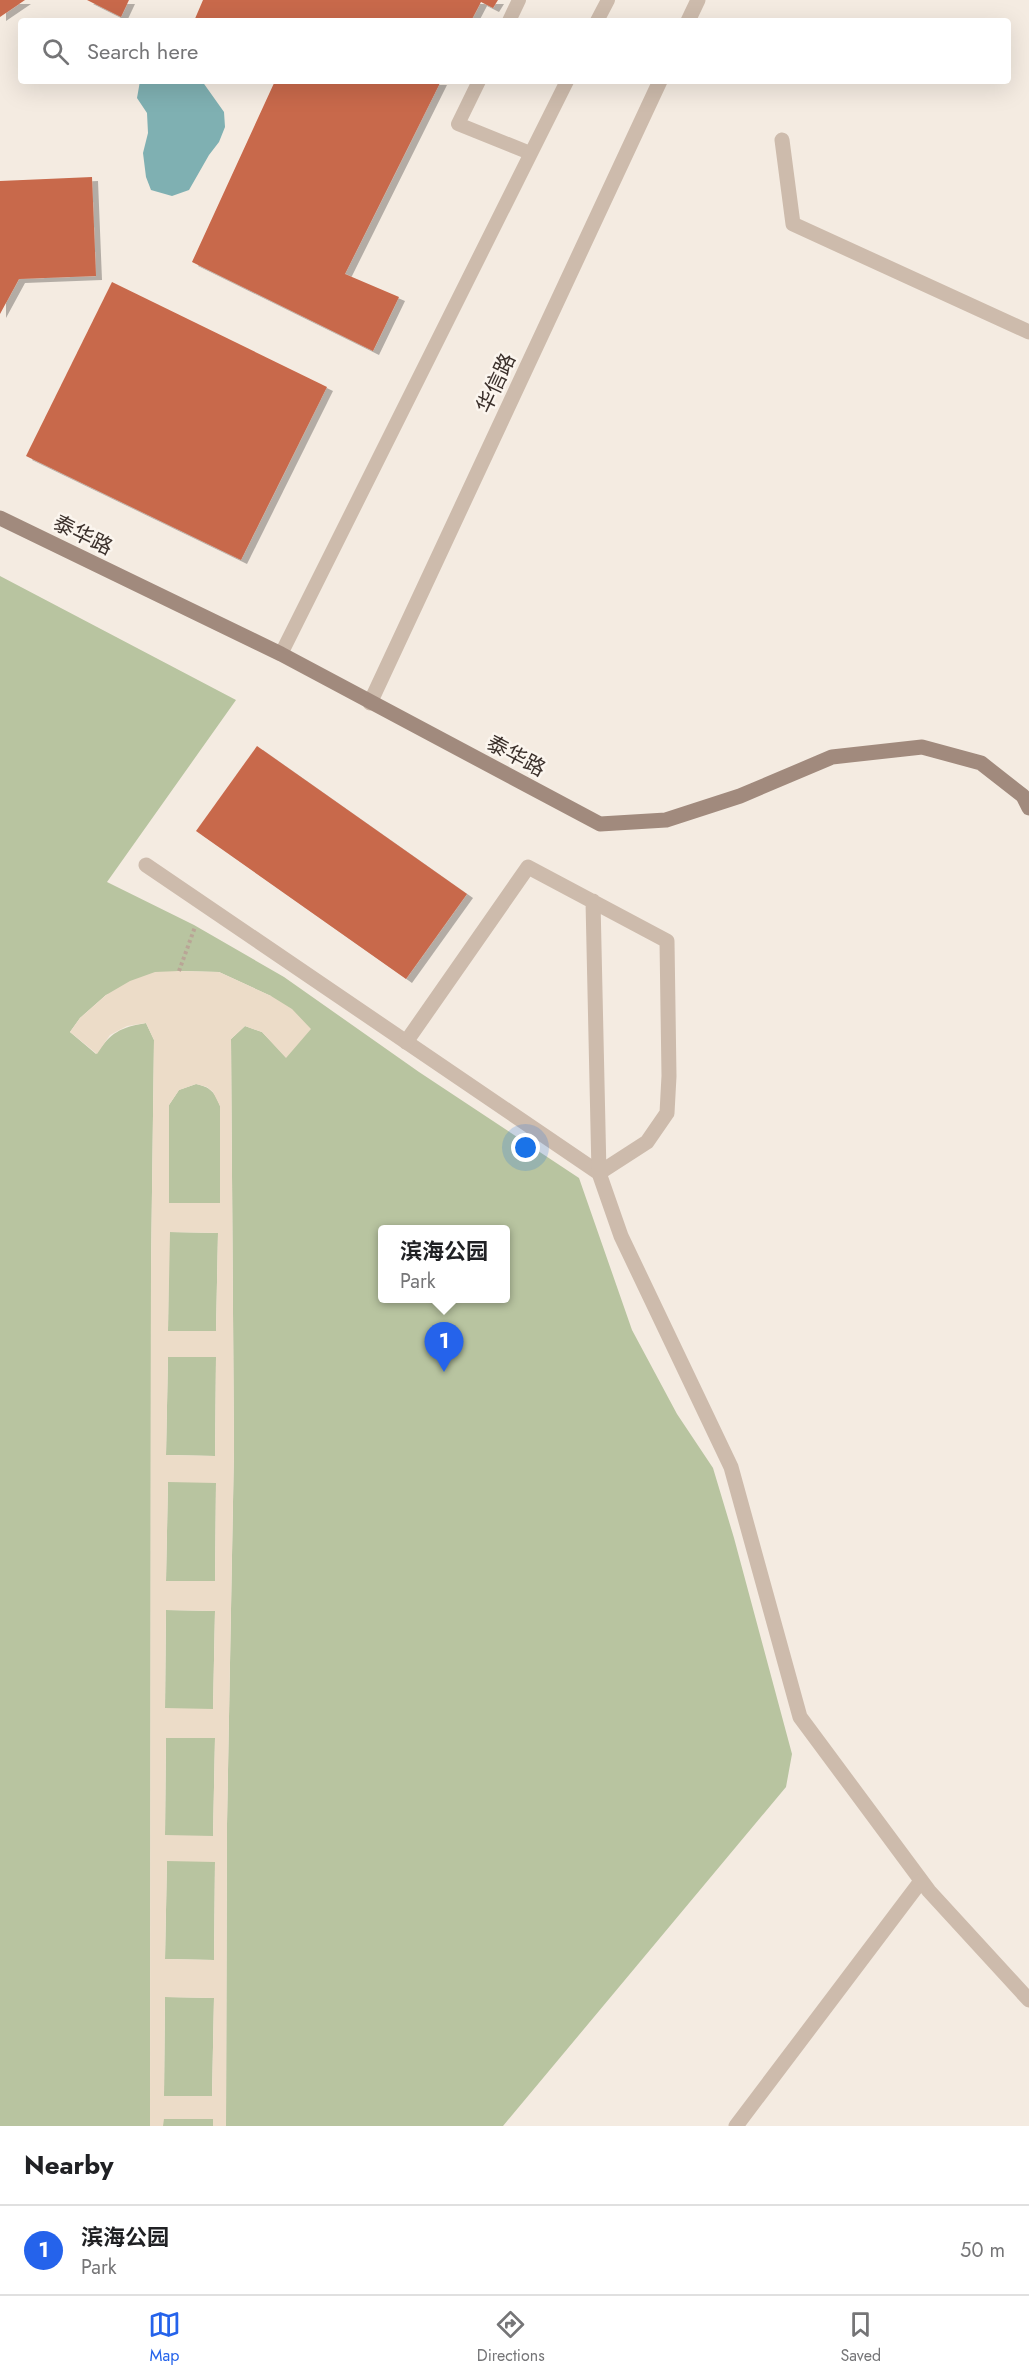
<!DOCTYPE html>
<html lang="en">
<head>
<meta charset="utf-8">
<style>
  :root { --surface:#fff; --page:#f6f6f6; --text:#202124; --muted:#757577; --line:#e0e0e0; --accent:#2563eb }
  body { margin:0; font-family:Jost,"Noto Sans SC",sans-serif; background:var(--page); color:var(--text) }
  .you { position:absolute; left:526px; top:1148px; width:21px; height:21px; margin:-15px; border:4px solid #fff; border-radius:50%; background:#1a73e8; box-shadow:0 0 0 9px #1a73e833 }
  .badge { display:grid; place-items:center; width:39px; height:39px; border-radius:50%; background:var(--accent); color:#fff; font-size:20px; font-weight:700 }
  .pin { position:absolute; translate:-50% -50px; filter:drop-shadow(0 2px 3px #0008) }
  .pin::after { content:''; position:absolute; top:32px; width:21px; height:18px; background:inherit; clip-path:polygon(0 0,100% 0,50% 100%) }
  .popup { position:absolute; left:378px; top:1225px; width:132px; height:78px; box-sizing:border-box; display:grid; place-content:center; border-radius:6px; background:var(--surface); filter:drop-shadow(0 2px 4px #0005); font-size:20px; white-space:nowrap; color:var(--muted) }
  .popup b { font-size:22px; color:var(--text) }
  .popup::after { content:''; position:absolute; left:50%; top:100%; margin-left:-12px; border:12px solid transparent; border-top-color:var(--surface) }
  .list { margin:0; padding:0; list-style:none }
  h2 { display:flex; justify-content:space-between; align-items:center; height:78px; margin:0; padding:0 24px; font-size:26px }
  h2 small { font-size:20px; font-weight:400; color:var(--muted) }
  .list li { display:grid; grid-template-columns:39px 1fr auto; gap:18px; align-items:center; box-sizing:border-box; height:90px; padding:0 24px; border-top:2px solid var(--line) }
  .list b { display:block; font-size:22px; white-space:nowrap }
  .list p { margin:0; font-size:20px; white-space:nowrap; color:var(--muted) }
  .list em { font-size:20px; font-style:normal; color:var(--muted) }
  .icon { flex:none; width:33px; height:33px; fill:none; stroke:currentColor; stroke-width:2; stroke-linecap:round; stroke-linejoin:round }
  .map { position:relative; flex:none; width:1029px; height:2126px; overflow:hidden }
  .search { position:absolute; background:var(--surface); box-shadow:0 6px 24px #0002; left:18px; right:18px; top:18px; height:66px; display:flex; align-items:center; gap:15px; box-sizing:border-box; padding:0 21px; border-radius:6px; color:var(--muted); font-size:22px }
  .sheet { height:168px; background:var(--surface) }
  nav { display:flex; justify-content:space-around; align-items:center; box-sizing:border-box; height:84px; border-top:2px solid var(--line); background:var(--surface); font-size:16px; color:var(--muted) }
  nav a { display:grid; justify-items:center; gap:3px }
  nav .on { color:var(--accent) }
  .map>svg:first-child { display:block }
  .green { fill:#b8c4a0; fill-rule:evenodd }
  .plaza { fill:#ecdcc8; fill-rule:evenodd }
  .water { fill:#7fb0b2 }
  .building { fill:#c8694b; filter:url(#shadow) }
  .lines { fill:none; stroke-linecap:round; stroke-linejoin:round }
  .path { stroke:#b9a596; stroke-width:4; stroke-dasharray:3 3; stroke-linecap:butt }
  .lane { stroke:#cdbbac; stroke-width:14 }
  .street { stroke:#cdbbac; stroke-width:15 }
  .secondary { stroke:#a18a7d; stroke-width:15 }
  .labels { text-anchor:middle; stroke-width:5; stroke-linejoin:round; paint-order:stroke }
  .street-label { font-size:21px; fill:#3b302b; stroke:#fbf5ee }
</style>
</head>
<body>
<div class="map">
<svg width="1029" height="2126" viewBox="0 0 1029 2126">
  <defs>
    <filter id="shadow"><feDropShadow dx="6" dy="4" stdDeviation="0" flood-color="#0004"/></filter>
  </defs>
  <rect width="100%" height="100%" fill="#f4ebe1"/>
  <g class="green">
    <path d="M0 576 236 700 107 882 194 925 284 977 419 1072 579 1178 632 1330 677 1414 713 1468 734 1538 792 1754 786 1787 503 2126H226L227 1824 234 1448 231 1039 245 1026 262 1032 286 1057 271 996 219 972 179 971 106 995 80 1018 70 1032 96 1054C112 1032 119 1028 146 1023L154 1040 151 1267 150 2126H0ZM382 1230H506V1298H382Z"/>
    <path d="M196 1084C210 1087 215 1092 220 1106V1204L169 1203V1105L179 1090Z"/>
    <path d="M169 1232 218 1233 216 1331H168Z"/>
    <path d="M168 1357H216L215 1456 166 1455Z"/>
    <path d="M168 1482H216L215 1581H166Z"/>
    <path d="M166 1610 215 1611 213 1709H165Z"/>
    <path d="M166 1737 215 1738 213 1836H165Z"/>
    <path d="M167 1861H215L214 1960 165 1959Z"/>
    <path d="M165 1997 214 1998 212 2096H164Z"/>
    <rect x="163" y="2119" width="50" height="7"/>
  </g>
  <path class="plaza" d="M179 971 219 972 271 996 292 1009 311 1029 286 1058 262 1032 245 1026 231 1039 234 1448 227 1824 226 2126H213V2119H164L163 2126H150L151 1267 154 1040 146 1023 127 1026 110 1035 97 1054 70 1032 80 1018 106 995 130 981 155 972ZM196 1084 207 1087 213 1092 220 1106V1203H169V1105L179 1090ZM170 1232 218 1233 216 1331H168ZM168 1357H216L215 1456 166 1455ZM168 1482 216 1483 215 1581H166ZM166 1610 215 1611 213 1709 165 1708ZM166 1738H215L213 1836 165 1835ZM167 1861 215 1862 214 1960 165 1959ZM165 1997 214 1998 212 2096H164Z"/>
  <path class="water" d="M140 81H202L224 112 225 127 219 142 209 155 189 190 172 196 151 190 146 177 143 153 148 133 147 113 137 98Z"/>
  <g class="building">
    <path d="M0 0H25L0 17Z"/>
    <path d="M87 0H129L121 17Z"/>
    <path d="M203 0H498L493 8 481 2 471 21H194Z"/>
    <path d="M275 81H441L345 274 399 297 373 351 192 262Z"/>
    <path d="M92 177 96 276 19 279 0 314V181Z"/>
    <path d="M112 282 327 387 241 560 26 456Z"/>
    <path d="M257 746 467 894 406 979 196 831Z"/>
  </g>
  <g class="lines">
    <path class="path" d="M179 971 195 927"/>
    <g class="lane">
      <path d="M509 21 519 0"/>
      <path d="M597 21 608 0"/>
      <path d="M479 81 458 124 530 153"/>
      <path d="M281 654 567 81"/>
    </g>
    <g class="street">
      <path d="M688 21 698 0"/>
      <path d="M782 140 793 224 1029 332"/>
      <path d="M370 703 660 81"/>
      <path d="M146 865 599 1173 621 1236 731 1467 800 1717 929 1891 1029 2000"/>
      <path d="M406 1042 528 867 667 941 669 1076 667 1113 647 1142 599 1173 593 901"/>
      <path d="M736 2126 921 1881"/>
    </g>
    <path class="secondary" d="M0 518 281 654 600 824 666 820 740 796 832 757 922 747 981 763 1023 796 1029 808"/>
  </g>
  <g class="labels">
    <g class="street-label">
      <text transform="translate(496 383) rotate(-65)" y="7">华信路</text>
      <text transform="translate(83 535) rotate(26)" y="7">泰华路</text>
      <text transform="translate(516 756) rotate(28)" y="7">泰华路</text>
    </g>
  </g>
</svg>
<div class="you"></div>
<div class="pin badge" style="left:444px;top:1372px">1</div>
<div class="popup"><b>滨海公园</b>Park</div>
<div class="search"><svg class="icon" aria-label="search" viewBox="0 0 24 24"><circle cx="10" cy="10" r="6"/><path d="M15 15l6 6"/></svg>Search here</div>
</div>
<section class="sheet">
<h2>Nearby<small></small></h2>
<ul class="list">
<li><span class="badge">1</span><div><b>滨海公园</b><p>Park</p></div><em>50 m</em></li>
</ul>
</section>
<nav>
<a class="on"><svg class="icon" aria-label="map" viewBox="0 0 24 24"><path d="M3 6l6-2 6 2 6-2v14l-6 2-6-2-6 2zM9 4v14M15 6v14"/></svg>Map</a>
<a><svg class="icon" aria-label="directions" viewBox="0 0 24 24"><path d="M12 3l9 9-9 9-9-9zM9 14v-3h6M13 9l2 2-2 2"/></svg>Directions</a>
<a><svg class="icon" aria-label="saved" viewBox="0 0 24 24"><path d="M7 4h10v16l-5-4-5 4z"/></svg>Saved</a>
</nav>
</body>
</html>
